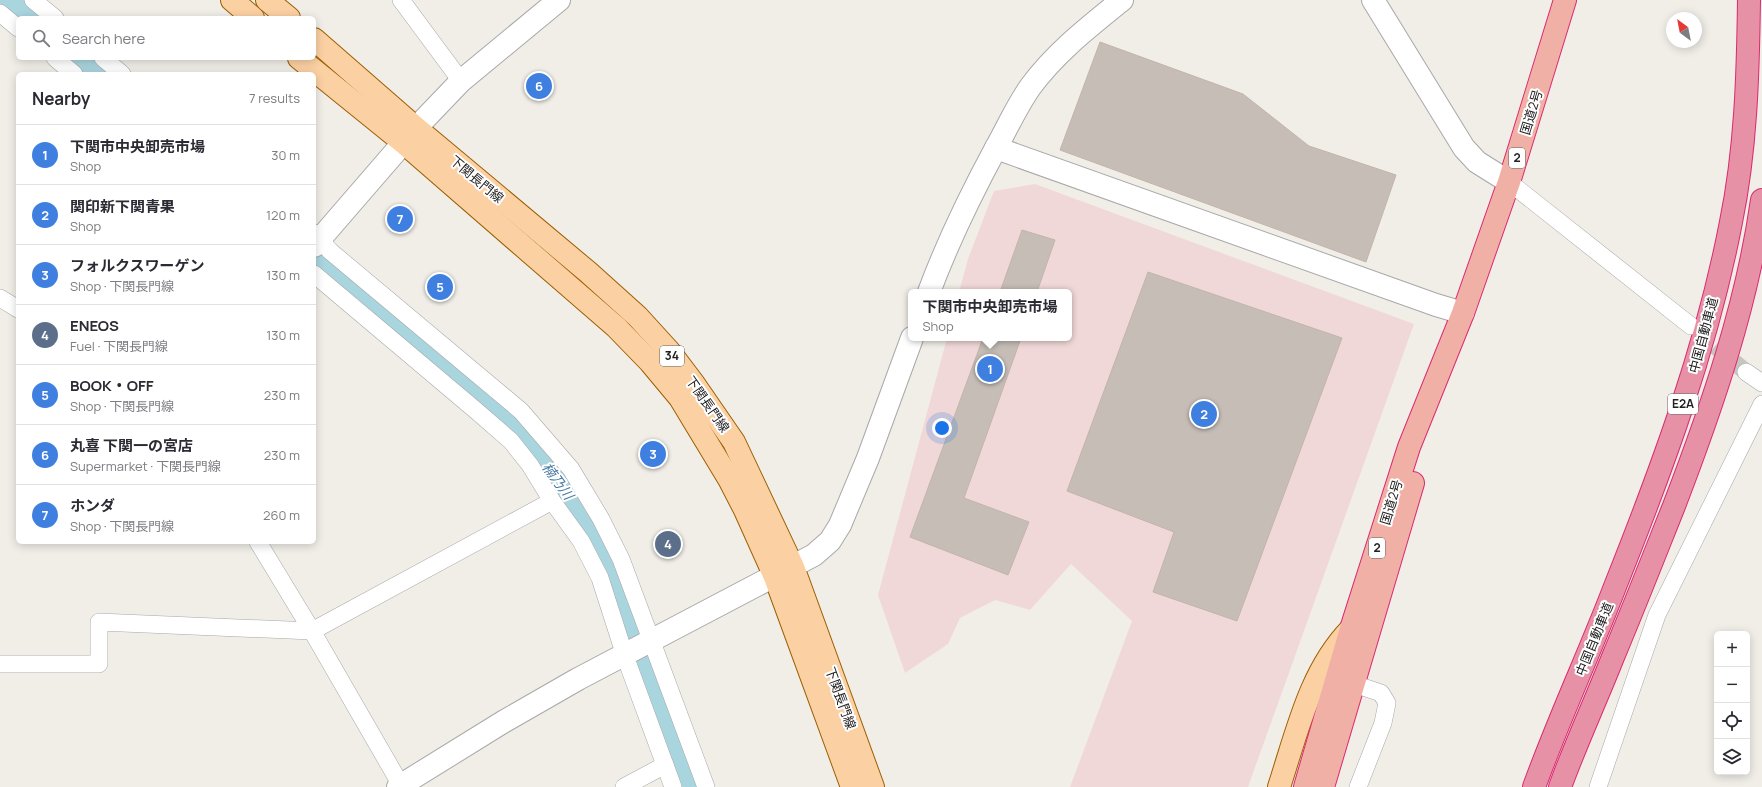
<!DOCTYPE html>
<html lang="en">
<head>
<meta charset="utf-8">
<style>
  :root { --surface:#fff; --page:#f2f2f3; --text:#2b2b33; --muted:#7c7c81; --line:#e1e1e2; --accent:#d0020f }
  body { margin:0; font-family:Manrope,"Noto Sans JP",sans-serif; background:var(--page); color:var(--text) }
  .controls { position:absolute; right:12px; bottom:12px; display:grid; overflow:hidden; border-radius:6px; box-shadow:0 2px 10px #0003 }
  .controls button { width:36px; height:36px; display:grid; place-items:center; padding:0; border:0; border-bottom:1px solid var(--line); background:var(--surface); color:var(--text); font:20px sans-serif }
  .compass { position:absolute; left:1666px; top:12px; width:36px; height:36px; border-radius:50%; background:var(--surface); box-shadow:0 2px 10px #0003; rotate:328deg }
  .you { position:absolute; left:942px; top:428px; width:14px; height:14px; margin:-10px; border:3px solid #fff; border-radius:50%; background:#1a73e8; box-shadow:0 0 0 6px #1a73e833 }
  .badge { display:grid; place-items:center; width:26px; height:26px; border-radius:50%; background:var(--accent); color:#fff; font-size:13px; font-weight:700 }
  .pin { position:absolute; translate:-50% -50%; border:2px solid #fff; box-shadow:0 1px 4px #0006 }
  .popup { position:absolute; left:908px; top:289px; width:164px; height:52px; box-sizing:border-box; display:grid; place-content:center; border-radius:6px; background:var(--surface); filter:drop-shadow(0 1px 3px #0005); font-size:13px; white-space:nowrap; color:var(--muted) }
  .popup b { font-size:15px; color:var(--text) }
  .popup::after { content:''; position:absolute; left:50%; top:100%; margin-left:-8px; border:8px solid transparent; border-top-color:var(--surface) }
  .list { margin:0; padding:0; list-style:none }
  h2 { display:flex; justify-content:space-between; align-items:center; height:52px; margin:0; padding:0 16px; font-size:17px }
  h2 small { font-size:13px; font-weight:400; color:var(--muted) }
  .list li { display:grid; grid-template-columns:26px 1fr auto; gap:12px; align-items:center; box-sizing:border-box; height:60px; padding:0 16px; border-top:1px solid var(--line) }
  .list b { display:block; font-size:15px; white-space:nowrap }
  .list p { margin:0; font-size:13px; white-space:nowrap; color:var(--muted) }
  .list em { font-size:13px; font-style:normal; color:var(--muted) }
  .icon { flex:none; width:22px; height:22px; fill:none; stroke:currentColor; stroke-width:2; stroke-linecap:round; stroke-linejoin:round }
  .map { position:relative; flex:none; width:1762px; height:787px; overflow:hidden }
  .search { position:absolute; background:var(--surface); box-shadow:0 2px 10px #0003; left:16px; top:16px; width:300px; height:44px; display:flex; align-items:center; gap:10px; box-sizing:border-box; padding:0 14px; border-radius:6px; color:var(--muted); font-size:15px }
  .panel { position:absolute; background:var(--surface); box-shadow:0 2px 10px #0003; left:16px; top:72px; width:300px; height:472px; border-radius:6px }
  .map>svg:first-child { display:block }
  .commercial { fill:#f1d8d8 }
  .lines { fill:none; stroke-linecap:round; stroke-linejoin:round }
  .river { stroke:#a9d5de; stroke-width:27 }
  .building { fill:#c6bdb7; stroke:#c3b4aa }
  .minor-tunnel { stroke:#c7c5c0; stroke-width:17; stroke-dasharray:17 8; stroke-linecap:butt }
  .minor-casing { stroke:#a8a8a8; stroke-width:18 }
  .tertiary-casing { stroke:#a8a8a8; stroke-width:24 }
  .primary-casing { stroke:#9c5f02; stroke-width:24 }
  .trunk-casing { stroke:#da2a71; stroke-width:24 }
  .motorway-casing { stroke:#da2a71; stroke-width:24 }
  .minor { stroke:#fff; stroke-width:17 }
  .tertiary { stroke:#fff; stroke-width:22 }
  .primary { stroke:#fbd0a3; stroke-width:22 }
  .trunk { stroke:#f1b0a5; stroke-width:22 }
  .motorway { stroke:#e791a7; stroke-width:22 }
  .labels { text-anchor:middle; stroke-width:4; stroke-linejoin:round; paint-order:stroke }
  .shield { fill:#fff; stroke:#646464; stroke-width:1 }
  .shield-label { font-size:12px; font-weight:bold; fill:#212121 }
  .street-label { font-size:13px; fill:#212121; stroke:#fff }
  .water-label { font-size:14px; font-style:italic; fill:#4779a1; stroke:#fff }
</style>
</head>
<body>
<div class="map">
<svg width="1762" height="787" viewBox="0 0 1762 787">
  <rect width="100%" height="100%" fill="#f1eee8"/>
  <path class="commercial" d="M1035 184 1414 324 1248 787H1070L1132 621 1071 564 1030 610 995 600 960 618 948 644 905 673 878 595 947 338H1069V292H959L968 259 994 191Z"/>
  <g class="lines">
    <g class="river">
      <path d="M9 0 31 18"/>
      <path d="M79 58 98 74"/>
      <path d="M314 255 509 420 559 479 592 531 608 565 690 787"/>
    </g>
  </g>
  <g class="building">
    <path d="M1100 42 1243 94 1309 146 1396 175 1366 262 1060 150Z"/>
    <path d="M1022 230 1055 240 1037 292H1000Z"/>
    <path d="M1148 272 1342 338 1237 621 1153 592 1174 532 1067 491Z"/>
    <path d="M983 338H1021L964 498 1029 522 1008 575 910 537Z"/>
  </g>
  <g class="lines">
    <path class="minor-tunnel" d="M1696 330 1746 372"/>
    <g class="minor-casing">
      <g id="minor">
        <path d="M33 0 55 18"/>
        <path d="M401 0 461 81"/>
        <path d="M0 13 18 28"/>
        <path d="M55 58 74 74"/>
        <path d="M103 58 122 74"/>
        <path d="M1509 182 1691 326"/>
        <path d="M314 233 330 251 521 411 571 469 601 519 621 559 706 787"/>
        <path d="M314 274 473 408 511 441 530 465 552 501 581 541 600 578 625 656 673 787"/>
        <path d="M0 298 18 309"/>
        <path d="M1746 372 1762 383"/>
        <path d="M258 542 312 631 402 787"/>
        <path d="M0 664H99V622L312 631 552 501"/>
        <path d="M1342 680 1381 693 1387 703 1383 723 1358 787"/>
        <path d="M624 787 665 765"/>
        <path d="M1598 787 1657 615 1762 404"/>
      </g>
    </g>
    <g class="tertiary-casing">
      <g id="tertiary">
        <path d="M1373 0 1464 148 1477 162 1509 182"/>
        <path d="M996 148 1436 305 1463 313"/>
        <path d="M314 246 416 128 461 81 559 0"/>
        <path d="M929 292C948 241 971 194 997 146 1008 126 1018 104 1031 86 1056 52 1090 26 1122 0"/>
        <path d="M398 787 503 722 578 679 814 555 830 541 840 525 868 458 912 338"/>
      </g>
    </g>
    <g class="primary-casing">
      <g id="primary">
        <path d="M232 0 253 18"/>
        <path d="M267 0 289 18"/>
        <path d="M314 39 416 128 588 272 638 317 669 351 694 384 734 442 793 567 873 787"/>
        <path d="M299 58 404 143 616 327 650 362 680 398 729 479 745 510 775 577 852 787"/>
        <path d="M1279 787C1297 732 1310 671 1351 629"/>
      </g>
    </g>
    <g class="trunk-casing">
      <g id="trunk">
        <path d="M1305 787 1351 629 1409 447 1463 313 1509 182 1565 0"/>
        <path d="M1323 787 1413 483"/>
      </g>
    </g>
    <g class="motorway-casing">
      <g id="motorway">
        <path d="M1534 787C1559 718 1590 652 1616 584 1663 466 1707 347 1731 222 1746 149 1748 74 1749 0"/>
        <path d="M1560 787C1576 743 1596 700 1613 657 1634 607 1654 556 1674 506 1712 407 1747 306 1762 200"/>
      </g>
    </g>
    <use href="#minor" class="minor"/>
    <use href="#tertiary" class="tertiary"/>
    <use href="#primary" class="primary"/>
    <use href="#trunk" class="trunk"/>
    <use href="#motorway" class="motorway"/>
  </g>
  <g class="labels">
    <g class="shield">
      <rect x="1509" y="148" width="16" height="20" rx="3"/>
      <rect x="660" y="346" width="24" height="20" rx="3"/>
      <rect x="1668" y="394" width="30" height="20" rx="3"/>
      <rect x="1369" y="538" width="16" height="20" rx="3"/>
    </g>
    <g class="shield-label">
      <text x="1517" y="162">2</text>
      <text x="672" y="360">34</text>
      <text x="1683" y="408">E2A</text>
      <text x="1377" y="552">2</text>
    </g>
    <g class="street-label">
      <text transform="translate(1531 112) rotate(-73)" y="5">国道2号</text>
      <text transform="translate(477 179) rotate(40)" y="5">下関長門線</text>
      <text transform="translate(1703 335) rotate(-75)" y="5">中国自動車道</text>
      <text transform="translate(708 404) rotate(55)" y="5">下関長門線</text>
      <text transform="translate(1391 502) rotate(-73)" y="5">国道2号</text>
      <text transform="translate(1594 639) rotate(-68)" y="5">中国自動車道</text>
      <text transform="translate(841 698) rotate(70)" y="5">下関長門線</text>
    </g>
    <g class="water-label">
      <text transform="translate(558 481) rotate(54)" y="5">楠乃川</text>
    </g>
  </g>
</svg>
<div class="controls">
<button>+</button>
<button>−</button>
<button><svg class="icon" aria-label="locate" viewBox="0 0 24 24"><circle cx="12" cy="12" r="6"/><path d="M12 2v4M12 18v4M2 12h4M18 12h4"/></svg></button>
<button><svg class="icon" aria-label="layers" viewBox="0 0 24 24"><path d="M12 4l9 5-9 5-9-5zM3 14l9 5 9-5"/></svg></button>
</div>
<svg class="compass" viewBox="-18 -18 36 36"><path d="M0-13l5 13h-10z" fill="#e53935"/><path d="M0 13l5-13h-10z" fill="#7c7c81"/></svg>
<div class="you"></div>
<div class="pin badge" style="left:990px;top:369px;background:#3f7fe0">1</div>
<div class="popup"><b>下関市中央卸売市場</b>Shop</div>
<div class="pin badge" style="left:1204px;top:414px;background:#3f7fe0">2</div>
<div class="pin badge" style="left:653px;top:454px;background:#3f7fe0">3</div>
<div class="pin badge" style="left:668px;top:544px;background:#5c6f8a">4</div>
<div class="pin badge" style="left:440px;top:287px;background:#3f7fe0">5</div>
<div class="pin badge" style="left:539px;top:86px;background:#3f7fe0">6</div>
<div class="pin badge" style="left:400px;top:219px;background:#3f7fe0">7</div>
<div class="search"><svg class="icon" aria-label="search" viewBox="0 0 24 24"><circle cx="10" cy="10" r="6"/><path d="M15 15l6 6"/></svg>Search here</div>
<section class="panel">
<h2>Nearby<small>7 results</small></h2>
<ul class="list">
<li><span class="badge" style="background:#3f7fe0">1</span><div><b>下関市中央卸売市場</b><p>Shop</p></div><em>30 m</em></li>
<li><span class="badge" style="background:#3f7fe0">2</span><div><b>関印新下関青果</b><p>Shop</p></div><em>120 m</em></li>
<li><span class="badge" style="background:#3f7fe0">3</span><div><b>フォルクスワーゲン</b><p>Shop · 下関長門線</p></div><em>130 m</em></li>
<li><span class="badge" style="background:#5c6f8a">4</span><div><b>ENEOS</b><p>Fuel · 下関長門線</p></div><em>130 m</em></li>
<li><span class="badge" style="background:#3f7fe0">5</span><div><b>BOOK・OFF</b><p>Shop · 下関長門線</p></div><em>230 m</em></li>
<li><span class="badge" style="background:#3f7fe0">6</span><div><b>丸喜 下関一の宮店</b><p>Supermarket · 下関長門線</p></div><em>230 m</em></li>
<li><span class="badge" style="background:#3f7fe0">7</span><div><b>ホンダ</b><p>Shop · 下関長門線</p></div><em>260 m</em></li>
</ul>
</section>
</div>
</body>
</html>
